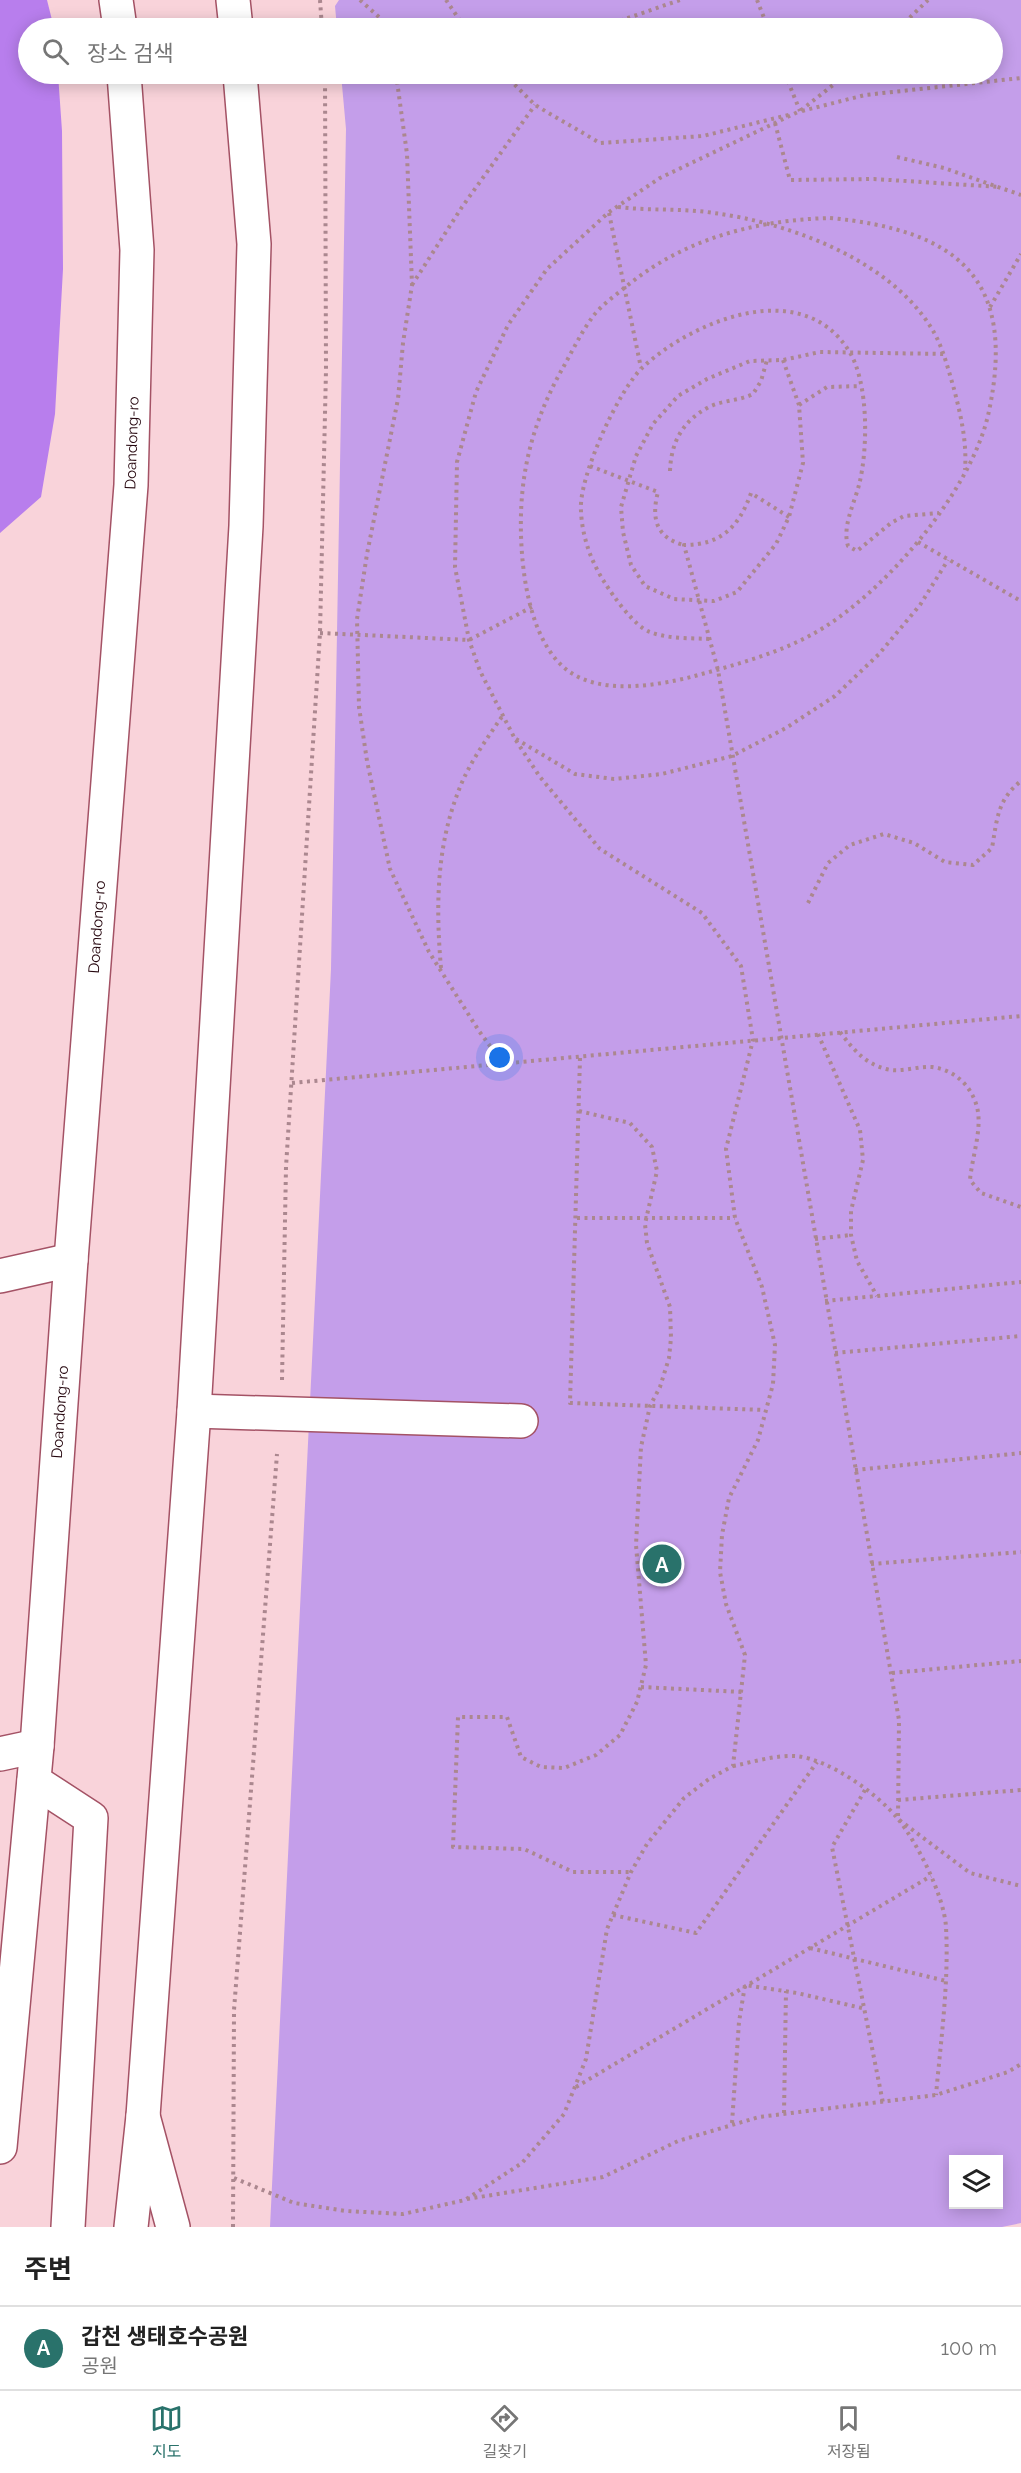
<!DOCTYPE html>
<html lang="ko">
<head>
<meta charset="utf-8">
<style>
  :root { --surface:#fff; --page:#f6f6f6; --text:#222; --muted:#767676; --line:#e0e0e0; --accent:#29726b }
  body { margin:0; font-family:Raleway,"Noto Sans KR",sans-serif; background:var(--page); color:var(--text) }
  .controls { position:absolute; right:18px; bottom:18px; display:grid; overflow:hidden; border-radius:0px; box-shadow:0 3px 15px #0003 }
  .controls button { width:54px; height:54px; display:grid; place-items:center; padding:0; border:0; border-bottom:2px solid var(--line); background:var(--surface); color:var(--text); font:30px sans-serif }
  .you { position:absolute; left:500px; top:1058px; width:21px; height:21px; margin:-15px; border:4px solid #fff; border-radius:50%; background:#1a73e8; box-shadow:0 0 0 9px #1a73e833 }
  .badge { display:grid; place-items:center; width:39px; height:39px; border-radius:50%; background:var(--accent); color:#fff; font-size:20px; font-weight:700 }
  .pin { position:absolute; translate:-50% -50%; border:3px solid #fff; box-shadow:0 2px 6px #0006 }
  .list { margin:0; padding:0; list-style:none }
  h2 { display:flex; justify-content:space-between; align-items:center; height:78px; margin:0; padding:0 24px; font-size:26px }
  h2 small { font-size:20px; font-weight:400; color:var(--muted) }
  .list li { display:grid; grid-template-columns:39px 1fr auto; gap:18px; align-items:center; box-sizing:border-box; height:84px; padding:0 24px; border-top:2px solid var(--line) }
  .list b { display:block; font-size:22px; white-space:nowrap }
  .list p { margin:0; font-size:20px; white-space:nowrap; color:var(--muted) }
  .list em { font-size:20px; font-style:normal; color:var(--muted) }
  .icon { flex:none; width:33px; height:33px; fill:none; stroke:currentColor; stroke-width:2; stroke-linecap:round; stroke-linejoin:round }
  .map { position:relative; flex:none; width:1021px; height:2227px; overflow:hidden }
  .search { position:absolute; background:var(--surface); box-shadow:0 3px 15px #0003; left:18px; right:18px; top:18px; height:66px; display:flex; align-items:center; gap:15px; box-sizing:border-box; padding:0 21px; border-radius:33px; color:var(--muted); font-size:22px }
  .sheet { height:162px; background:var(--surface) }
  nav { display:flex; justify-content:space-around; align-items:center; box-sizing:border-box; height:84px; border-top:2px solid var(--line); background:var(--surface); font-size:16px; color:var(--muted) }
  nav a { display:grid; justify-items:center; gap:3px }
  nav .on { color:var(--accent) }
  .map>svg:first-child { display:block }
  .green { fill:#c49eea; fill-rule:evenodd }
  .forest { fill:#b87eed }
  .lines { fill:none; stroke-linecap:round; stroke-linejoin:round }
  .minor-casing { stroke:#a45265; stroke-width:36 }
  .major-casing { stroke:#a45265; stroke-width:36 }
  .path { stroke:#ab878f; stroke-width:4; stroke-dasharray:3 4.5; stroke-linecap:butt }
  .minor { stroke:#fff; stroke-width:33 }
  .major { stroke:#fff; stroke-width:33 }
  .labels { text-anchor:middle; stroke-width:6; stroke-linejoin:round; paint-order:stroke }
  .street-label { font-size:15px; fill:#25060e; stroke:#fff }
</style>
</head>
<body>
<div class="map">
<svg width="1021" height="2227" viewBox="0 0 1021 2227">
  <rect width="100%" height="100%" fill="#f9d3da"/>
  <path class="green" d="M339 0H1021V2223L1002 2227H270L331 969 346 129 341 74H992V28H337L335 6ZM954 2160H998V2204H954Z"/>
  <path class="forest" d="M0 0H47L54 28H28V74H58L62 131 63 269 55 414 41 497 0 533Z"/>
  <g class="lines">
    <g class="minor-casing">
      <g id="minor">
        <path d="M0 1276 71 1260"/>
        <path d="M194 1411 521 1421"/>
        <path d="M0 1754 37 1746"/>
        <path d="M34 1781 91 1818 68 2227"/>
        <path d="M143 2116 173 2227"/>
      </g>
    </g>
    <g class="major-casing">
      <g id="major">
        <path d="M116 0 120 28"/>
        <path d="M233 0 236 28"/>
        <path d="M0 2147 37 1746 71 1260 131 485 137 250 124 74"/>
        <path d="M131 2227 143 2116 194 1411 246 526 254 244 240 74"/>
      </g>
    </g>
    <g class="path">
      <path d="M320 0 322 28"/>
      <path d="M360 0 391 28"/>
      <path d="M446 0 465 28"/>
      <path d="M757 0 768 28"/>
      <path d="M599 28 680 0"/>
      <path d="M899 28 928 0"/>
      <path d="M396 74 407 154 412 285 403 343 398 399 367 554 357 619 359 707 367 761 390 869 429 952 479 1031 504 1065"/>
      <path d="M504 74 535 105 600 143 703 136 792 114"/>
      <path d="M785 74 800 111"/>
      <path d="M802 111 865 95 1021 78"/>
      <path d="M775 123 790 180 874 179 1000 187"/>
      <path d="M897 157 944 168 1021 195"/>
      <path d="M618 207C650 211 682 208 714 213 790 223 890 260 932 329 943 347 948 369 954 389 961 416 967 442 965 470"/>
      <path d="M609 213 641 368"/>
      <path d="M830 218C957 230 1017 278 989 411 973 490 882 597 811 635 774 655 731 666 691 677 654 686 600 695 567 670 535 645 525 592 522 554 517 487 528 432 560 373 571 354 581 332 594 315 603 304 617 294 628 285 686 238 757 220 830 218Z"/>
      <path d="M412 285 462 207 535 105"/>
      <path d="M990 307 1021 254"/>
      <path d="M783 360 799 405 803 463 789 517 776 544 737 592 714 601 674 599 645 586 631 565 623 532 621 507 636 456 653 424 678 396 707 379 750 361 783 360 820 352 944 354"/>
      <path d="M799 405 827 387 861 386"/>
      <path d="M590 466 658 492C651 518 656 538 684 545"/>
      <path d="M670 471C671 443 682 421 709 407 723 400 739 401 753 394L761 381 767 360"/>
      <path d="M789 517 751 493C739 527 721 545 684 545L718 670 899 1720 898 1819 970 1873 1021 1886"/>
      <path d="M918 542 1021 601"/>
      <path d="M320 633 469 640 532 607"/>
      <path d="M709 639C690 638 668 639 650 632 635 627 613 596 605 583 591 562 582 536 581 511 578 478 619 389 643 367 694 320 802 276 849 351 869 383 868 450 859 485 854 504 842 527 848 546L857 551 891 523 904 516 939 513"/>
      <path d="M516 739 575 774 614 779 662 774 732 756 786 728 835 696 879 654 920 605 948 560"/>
      <path d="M808 903 828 863 850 845 884 834 914 843 945 862 973 865 992 848C997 820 997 800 1021 781"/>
      <path d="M441 968C436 910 436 851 457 795 467 766 486 740 503 715"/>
      <path d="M840 1032C853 1049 864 1063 886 1069 901 1073 917 1066 932 1067 956 1070 974 1088 978 1112 981 1133 972 1158 970 1180L981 1193 1021 1207"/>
      <path d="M818 1034 860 1130 863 1160 851 1211V1235L857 1261 877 1296"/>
      <path d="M580 1058 570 1403 764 1410"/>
      <path d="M292 1083 1021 1016"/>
      <path d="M579 1111 630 1123 652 1147 657 1171 645 1224 647 1243 670 1307 671 1338 669 1358 660 1387 650 1406 641 1447 636 1545 646 1665 637 1702 620 1735 596 1755 564 1768 541 1767 521 1757 507 1717H458L453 1847 524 1849 573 1872H631"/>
      <path d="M577 1218H735"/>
      <path d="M815 1239 851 1235"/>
      <path d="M825 1301 1021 1282"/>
      <path d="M835 1353 1021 1336"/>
      <path d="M282 1380 286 1167 320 633 326 370 325 74"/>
      <path d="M855 1470 1021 1453"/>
      <path d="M871 1564 1021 1552"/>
      <path d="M892 1673 1021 1661"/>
      <path d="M641 1687 742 1692"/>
      <path d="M733 1766C753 1762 775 1755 796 1756 829 1759 878 1794 898 1819 918 1844 944 1896 946 1927 949 1982 941 2039 936 2095"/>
      <path d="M865 1790 832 1847 883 2103"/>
      <path d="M898 1800 1021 1790"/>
      <path d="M613 1915 696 1933 817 1762"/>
      <path d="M810 1948 946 1981"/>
      <path d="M576 2087 931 1876"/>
      <path d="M784 2113 786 1991"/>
      <path d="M732 2123 739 2022 745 1985 797 1993 866 2009"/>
      <path d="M234 2178 294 2203 346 2211 403 2214 465 2200 522 2163 564 2114 586 2059 607 1929 631 1872 647 1844 684 1798 709 1779 733 1766 745 1655 726 1604 720 1572 722 1535 729 1498 758 1440 773 1384 775 1345 762 1287 735 1218 726 1149 753 1040 741 966 702 913 600 849 540 777 515 739 480 671 469 640 455 567 457 462 476 392 508 325 547 269 609 212 660 178 800 111 847 74"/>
      <path d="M467 2199 603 2177 678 2141 759 2117 936 2095 1008 2072 1021 2064"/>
      <path d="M233 2227 234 2010 277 1454"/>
    </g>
    <use href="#minor" class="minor"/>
    <use href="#major" class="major"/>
  </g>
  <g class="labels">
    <g class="street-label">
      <text transform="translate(132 443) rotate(-88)" y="5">Doandong-ro</text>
      <text transform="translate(97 927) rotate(-86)" y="5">Doandong-ro</text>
      <text transform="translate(60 1412) rotate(-86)" y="5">Doandong-ro</text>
    </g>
  </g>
</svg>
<div class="controls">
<button><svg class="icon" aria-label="layers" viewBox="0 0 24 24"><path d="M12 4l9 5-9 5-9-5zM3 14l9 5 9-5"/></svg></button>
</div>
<div class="you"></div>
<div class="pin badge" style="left:662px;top:1564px">A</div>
<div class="search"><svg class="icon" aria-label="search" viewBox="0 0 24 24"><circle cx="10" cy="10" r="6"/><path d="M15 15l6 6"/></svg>장소 검색</div>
</div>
<section class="sheet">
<h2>주변<small></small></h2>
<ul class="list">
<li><span class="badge">A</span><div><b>갑천 생태호수공원</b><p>공원</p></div><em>100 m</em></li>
</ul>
</section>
<nav>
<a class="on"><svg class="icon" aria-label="map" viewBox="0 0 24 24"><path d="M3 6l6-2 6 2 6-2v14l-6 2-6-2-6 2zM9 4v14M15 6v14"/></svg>지도</a>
<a><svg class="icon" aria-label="directions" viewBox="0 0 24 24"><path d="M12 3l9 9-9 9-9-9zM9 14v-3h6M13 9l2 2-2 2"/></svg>길찾기</a>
<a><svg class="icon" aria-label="saved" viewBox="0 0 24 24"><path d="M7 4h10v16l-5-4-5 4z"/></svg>저장됨</a>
</nav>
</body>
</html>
